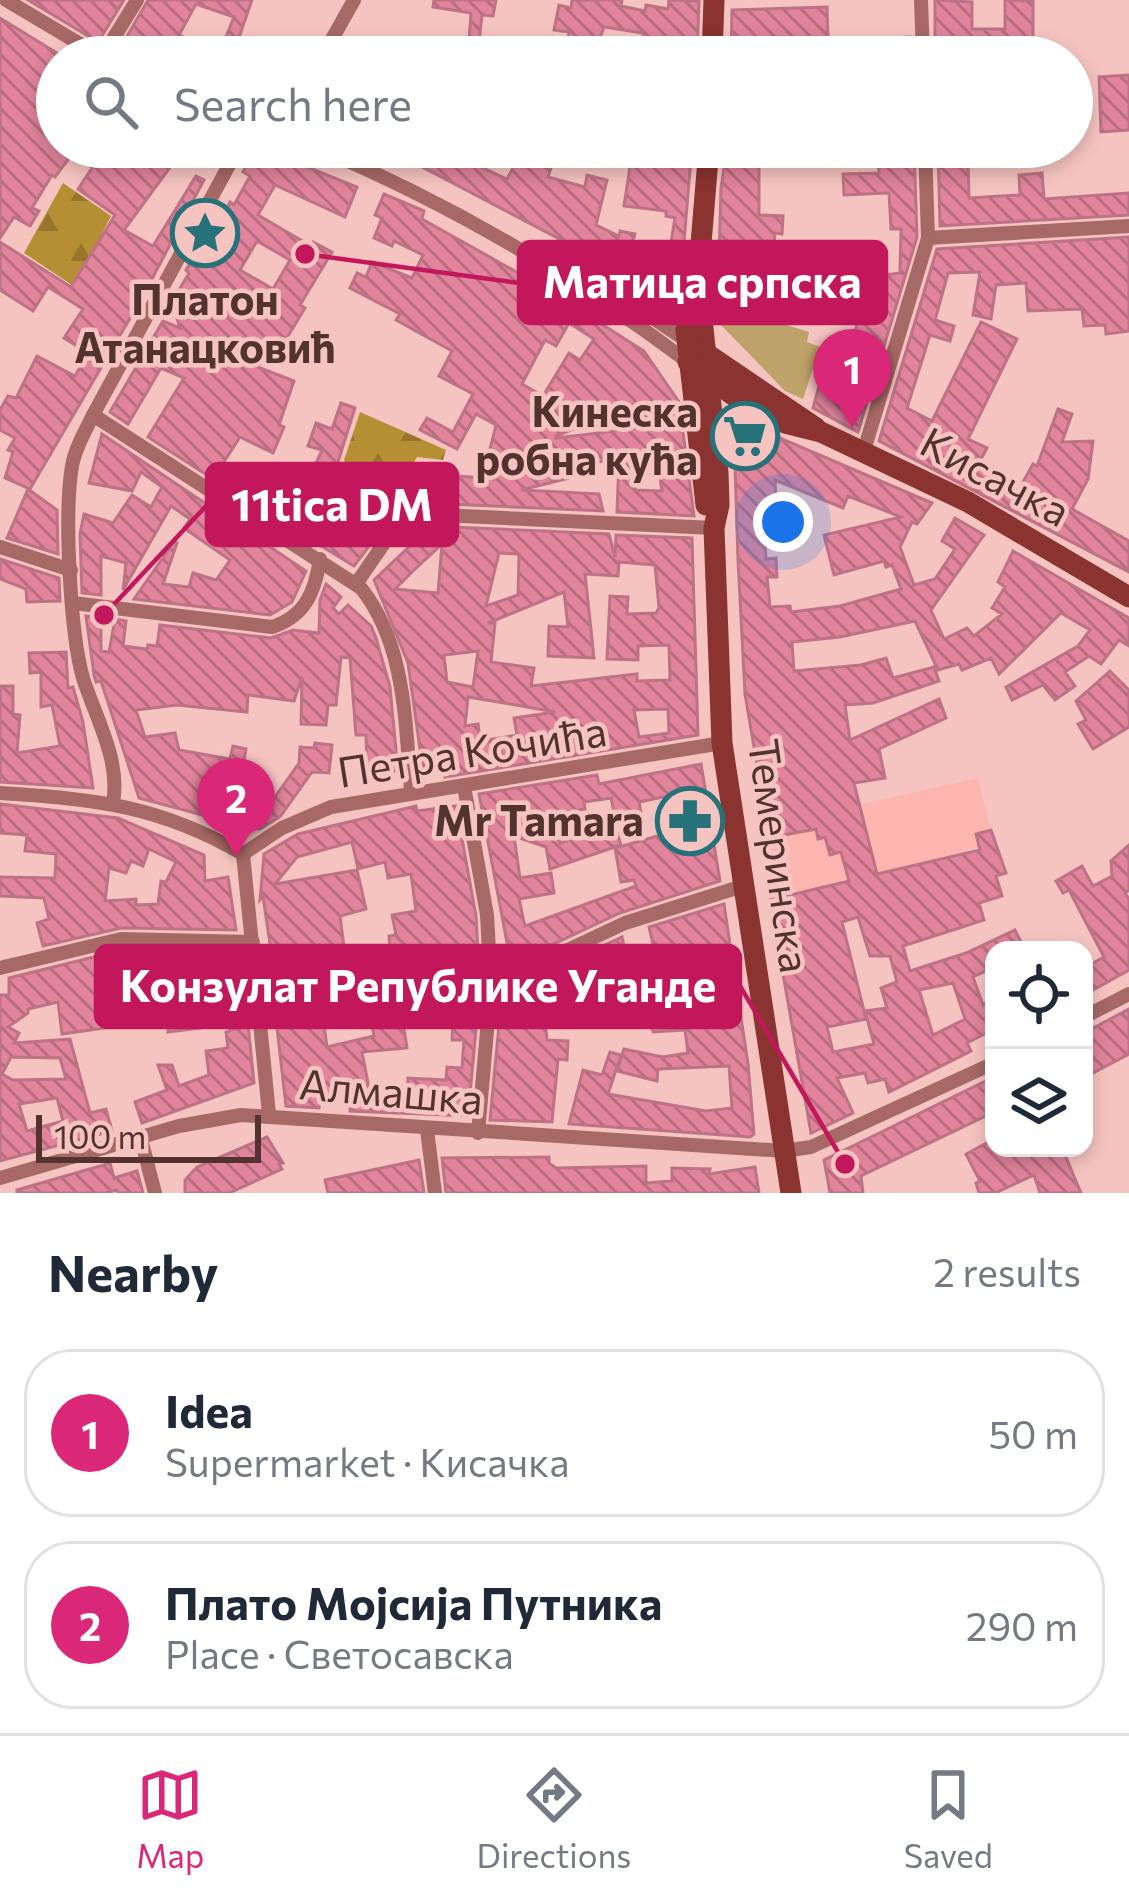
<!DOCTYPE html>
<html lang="en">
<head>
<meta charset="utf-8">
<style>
  :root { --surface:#fff; --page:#f6f6f7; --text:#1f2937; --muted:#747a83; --line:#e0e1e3; --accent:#db2777 }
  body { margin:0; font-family:Commissioner,sans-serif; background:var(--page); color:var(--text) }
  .controls { position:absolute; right:36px; bottom:36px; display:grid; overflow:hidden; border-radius:24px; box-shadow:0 6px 18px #0003 }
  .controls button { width:108px; height:108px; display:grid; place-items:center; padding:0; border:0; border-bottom:3px solid var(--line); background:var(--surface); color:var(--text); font:60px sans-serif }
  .scale { position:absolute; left:36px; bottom:30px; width:225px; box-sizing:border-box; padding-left:12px; border:6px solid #533330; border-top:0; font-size:33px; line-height:42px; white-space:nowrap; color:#533330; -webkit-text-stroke:9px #f6c4c0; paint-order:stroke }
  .you { position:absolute; left:783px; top:522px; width:42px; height:42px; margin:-30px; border:9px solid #fff; border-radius:50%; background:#1a73e8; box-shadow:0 0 0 18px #1a73e833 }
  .badge { display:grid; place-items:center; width:78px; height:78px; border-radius:50%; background:var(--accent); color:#fff; font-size:39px; font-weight:700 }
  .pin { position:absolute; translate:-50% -99px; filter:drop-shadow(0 3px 6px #0008) }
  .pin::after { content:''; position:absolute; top:63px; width:42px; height:36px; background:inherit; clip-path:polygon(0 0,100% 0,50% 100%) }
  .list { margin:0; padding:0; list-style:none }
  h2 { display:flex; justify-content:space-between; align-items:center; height:156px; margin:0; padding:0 48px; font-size:51px }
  h2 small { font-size:39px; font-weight:400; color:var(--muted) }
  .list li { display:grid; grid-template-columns:78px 1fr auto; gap:36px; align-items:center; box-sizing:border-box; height:168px; margin:0 24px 24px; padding:0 24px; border:3px solid var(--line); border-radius:48px }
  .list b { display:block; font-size:45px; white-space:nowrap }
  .list p { margin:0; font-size:39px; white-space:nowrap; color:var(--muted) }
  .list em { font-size:39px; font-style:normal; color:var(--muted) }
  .icon { flex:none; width:66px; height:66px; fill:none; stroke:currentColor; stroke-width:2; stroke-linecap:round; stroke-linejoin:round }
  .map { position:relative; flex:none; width:1129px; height:1193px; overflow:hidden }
  .search { position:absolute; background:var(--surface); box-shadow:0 6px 18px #0003; left:36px; right:36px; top:36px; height:132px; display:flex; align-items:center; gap:30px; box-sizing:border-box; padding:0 42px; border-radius:66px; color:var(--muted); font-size:45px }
  .sheet { height:540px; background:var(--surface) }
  nav { display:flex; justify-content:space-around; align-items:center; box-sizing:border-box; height:168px; border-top:3px solid var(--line); background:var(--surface); font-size:33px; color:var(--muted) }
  nav a { display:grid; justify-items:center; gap:6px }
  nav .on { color:var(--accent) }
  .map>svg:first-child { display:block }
  .built { fill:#fdb5af }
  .forest { fill:url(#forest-firs) }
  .park { fill:#bda269 }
  .building { fill:url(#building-back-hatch); stroke:#bd7385; stroke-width:3; fill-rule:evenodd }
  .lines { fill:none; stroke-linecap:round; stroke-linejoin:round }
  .street { stroke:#a76965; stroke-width:14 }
  .secondary { stroke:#8a3331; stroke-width:21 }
  .labels { text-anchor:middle; stroke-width:9; stroke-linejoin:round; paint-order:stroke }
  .poi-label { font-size:42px; font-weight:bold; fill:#533330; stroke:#f6c4c0; text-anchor:end }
  .street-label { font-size:42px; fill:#533330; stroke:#f6c4c0 }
  .leader { fill:none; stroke:#c2185b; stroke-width:4.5 }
  .callout-dot { fill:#c2185b; stroke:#f6c4c0; stroke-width:4.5 }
  .callout { fill:#c2185b; stroke:#c2185b; stroke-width:4.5 }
  .callout-label { font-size:45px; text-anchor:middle; font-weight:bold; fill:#fff }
</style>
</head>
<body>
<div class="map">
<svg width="1129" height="1193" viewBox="0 0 1129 1193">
  <defs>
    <pattern id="forest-firs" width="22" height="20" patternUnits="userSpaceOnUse" patternTransform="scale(3)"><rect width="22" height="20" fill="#b68e33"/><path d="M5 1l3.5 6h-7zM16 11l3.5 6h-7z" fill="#97752c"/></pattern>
    <pattern id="building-back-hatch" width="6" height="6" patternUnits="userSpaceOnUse" patternTransform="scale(3)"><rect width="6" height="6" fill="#e1849c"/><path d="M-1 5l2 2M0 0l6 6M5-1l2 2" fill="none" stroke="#b96d80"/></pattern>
  </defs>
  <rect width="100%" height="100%" fill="#f6c4c0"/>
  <path class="built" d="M978 778 994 844 770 900 761 827Z"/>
  <g class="forest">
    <path d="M63 183 111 216 75 287 24 253Z"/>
    <path d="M360 412 446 450 443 460 417 457 410 470H349L344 460Z"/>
  </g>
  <path class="park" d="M719 313H748L809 332 807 342 820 347 803 399 785 391 719 323Z"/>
  <g class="building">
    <path d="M28 0H124L98 42Z"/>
    <path d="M148 0H252L237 43 272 57H134L119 50ZM196 4 234 17 219 54 179 35Z"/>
    <path d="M434 0H496L493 16 482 15 479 42 469 41 471 13 433 7Z"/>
    <path d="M572 0H622L621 6 645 11 646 5 668 9 669 0 699 1 697 57H649L650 45H642L643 33 604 27 598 43 568 38 569 32 554 30 559 5 571 8Z"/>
    <path d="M935 0 972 2V29H1005V0L1033 1V51H968V57H935Z"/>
    <path d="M827 7 828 38 768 40V57H731L732 10Z"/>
    <path d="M0 18 57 53V147H185L124 230 153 246 196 176 204 180 143 296 30 489 5 478 13 452 8 450 15 438 0 430V410L8 396 16 398 37 356 75 376 88 353 64 338 83 309 48 287 33 311 0 290V242L71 287 115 215 78 189 92 168 76 149 55 177 52 175 32 208 39 211 30 226 14 217 0 238Z"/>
    <path d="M911 37 912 57H887V51L835 52 834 40Z"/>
    <path d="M1129 75V130L1101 132 1099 77Z"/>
    <path d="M384 147H494L481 167 507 179 524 147H558L548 177 585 187 587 175 607 180 596 225 619 236 620 231 635 234 632 244 669 254 675 218 666 216V211L624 206 633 147H692L681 277 672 286 611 266Z"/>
    <path d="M727 147H759V215L783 216 782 234 775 233 773 262 758 261 757 293 718 291 721 188Z"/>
    <path d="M889 147H914L917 237 858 432 813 408 822 375 853 384 865 345 852 342 870 277 900 273 901 229H891L889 193 844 195 843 174 879 173 878 162 890 161Z"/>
    <path d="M938 147H997V157L968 158 969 198 1020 195 1019 175 1042 173 1044 199 1129 193V215L940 226Z"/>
    <path d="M263 149 357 187 345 217 275 185 258 215 311 246 313 242 332 252 300 305 305 308 285 341 291 345 286 354 255 366 294 381 279 425 284 427 273 453 240 437 213 479 148 437 184 378 161 368 128 424 110 412 163 321 180 328 172 302 189 273 186 270 195 255 202 258 230 202 234 205 250 176 243 172 254 152ZM257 241 290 260 273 289 240 270Z"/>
    <path d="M384 194 424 211 422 219 545 288 644 351 679 402 694 516 617 512 619 459 591 463 594 472 521 490 599 494 603 511 403 502 354 566 234 493 249 468 254 469 277 483 269 495 314 523 330 496 306 485 322 450 308 446 316 423 332 429 341 403 355 408 336 468 370 483 373 478 390 487 434 474 495 479 497 451 490 449 496 425 476 414 457 449 420 430 427 418 453 432 473 394 439 376 452 351 396 320 400 314 350 288 357 273 366 277 372 262 412 278 423 255 394 241 392 246 374 238 382 218 375 215ZM569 323 594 339 580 360 569 353 543 396 522 384 545 340 556 346ZM640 402 649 427 556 438V436ZM657 457 662 491 635 490 636 460ZM347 490 370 502 353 533 332 520Z"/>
    <path d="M1129 237V331L1106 334 1105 325 1084 326 1082 309 1028 311 1026 283 996 285 991 319 973 315 980 272 948 273 935 320 954 326 950 341 930 335 907 408 932 421 981 322 1017 339 968 439 987 448 980 461 1000 471 996 479 1018 491 1033 464 1037 466 1058 409 1072 414 1062 442 1093 441 1088 479 1072 509 1129 541V572L879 441 937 249Z"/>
    <path d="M747 424 932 503 917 524 912 522 900 547 914 585 935 579 955 549 942 541 955 518 984 535 931 610 944 639 967 628 974 636 1002 614 992 608 1005 587 998 582 1013 551 1129 618V646L1119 640 1101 664 1089 656 1065 672 1075 686 1055 700 1043 685 1012 700 1006 687 1078 646 1090 630 1061 613 999 674 991 658 962 670 959 664 938 670 915 621 840 637 792 642 794 671 861 665 886 658 893 678 934 667 939 681 873 703 845 705 850 740 939 699 946 718 879 749 885 778 854 783 877 874 980 850 976 834 991 830 1006 873 996 876 1002 896 979 903 984 920 903 946 910 971 966 953 1015 930 1025 950H994V967L973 977 983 1005 994 996V1029L967 1043 971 1051 889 1092 885 1079 868 1083 865 1073 837 1078 853 1113 811 1133 770 900 849 881 841 852 830 855 825 837 818 839 816 829 763 839 755 777H759L745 694 738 560 734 434ZM775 480 843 508 848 496 901 517 824 535 834 575 884 561 886 567 892 565 901 589 840 606 791 612 790 606 770 607 767 577H777L776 558 766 559 763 502 776 501ZM858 917 870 956H890L897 982 881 988 887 1008 865 1011 874 1044 833 1052 827 1027 866 1019 842 922ZM953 983 965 1019 933 1035 919 990Z"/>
    <path d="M102 434 306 571 292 602 270 615 134 599 174 542 177 543 163 584 189 587 193 573 216 580 230 560 184 528 190 519 171 506 123 590 126 563 101 556V595L82 593 80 534 84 514 113 523 132 495 151 507 162 487 141 472 132 491 89 483Z"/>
    <path d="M28 489 57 510 58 554 7 538Z"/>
    <path d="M431 526 609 534 615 557 616 535 692 538 698 735 445 777 443 768 423 771 408 663 374 580ZM442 544 438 593 395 589 412 572ZM499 553 519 554 518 595 486 606ZM619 562 655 565 659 608 656 613 627 614 628 597 610 596 607 659 638 660V646L669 645 670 680 637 681V674L531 686 534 668 491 662 495 623H488L564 592 568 627 549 626 548 656 594 658 585 574 618 576ZM478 651 473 687 447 682 444 655ZM468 697 516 705 555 712 514 718 517 735 481 741 478 724 465 726ZM668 709 669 733 639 737 634 710Z"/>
    <path d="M0 559 59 578 60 601 27 602 26 589 0 579Z"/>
    <path d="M326 584 341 597 333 608 339 614 348 605 371 626 376 638 390 687 398 771 367 772 366 735H356L350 658 341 657 336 705H328L326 725 301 724 302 677 294 701 248 695 247 712 177 705 136 710 145 737 175 733 179 750 230 759 233 746 246 749 232 823 139 798 101 681 96 682 94 675 86 616 101 618V651L109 652 115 619 126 621 123 646 147 649 148 645 157 646 160 625 271 638 293 630 319 633 320 600Z"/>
    <path d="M66 652 68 688 73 687 83 722 93 788 0 782V686H13V714L20 715 17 753 60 746 52 705 41 707V672L30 673 29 653Z"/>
    <path d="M1110 671 1129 690V727L1093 749 1078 724 1086 720 1076 701Z"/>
    <path d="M315 743 332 745 329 773 312 772 280 817 260 829 253 828 299 763 300 747 314 748Z"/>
    <path d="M701 764 708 805 671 812 668 796 639 802 642 817 616 822 611 798 584 802 585 809 555 814 560 843 615 826 621 845 550 869 546 847 514 836 520 878 551 873 554 893 519 899 525 926 636 886 634 880 621 882 615 848 710 821 720 881 620 913 511 964 479 794 597 775 599 784Z"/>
    <path d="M0 804 118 818 204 855 205 881 228 877 236 930 121 928 43 946 37 923 49 919 44 898 0 896V877L55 878 56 854 25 851 27 835 0 833ZM149 849 176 862 166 882 161 881 158 904 136 905V899L105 901 109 868 126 873 131 861 143 866Z"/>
    <path d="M416 806 417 811 456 806 476 916 480 986 468 1116 350 1111V1091L320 1097 319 1108 286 1106 269 958 272 957 263 897 260 900 264 854 298 834ZM352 842 358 869 385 862 388 878 411 874 416 911 392 915 396 935 389 936 390 948 401 947 408 990 377 994 373 972 380 970 377 955 346 962 340 916 366 909 357 870 275 884 297 857ZM433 999 434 1003 454 1001 452 1040H464L462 1068 447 1067 446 1080 408 1078V1087L369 1088 362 1052 407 1048 400 1003ZM368 1005 374 1036 327 1047 322 1011Z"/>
    <path d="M1129 845V890L1125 893 1129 899V970L1084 995V968L1104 957 1069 890 1063 893 1056 881 1082 866 1093 886 1112 876 1111 861Z"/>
    <path d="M724 904 748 1064 754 1134 750 1137 569 1124 583 1070 602 1075 610 1052 621 1055 608 1094 706 1111 732 1108 729 1066 658 1069 657 1081 617 1071 624 1049 663 1057 688 1053 685 1030 653 1032 649 1015 620 1020 612 979 575 996 579 1013 545 1020 547 1040 568 1041 567 1060 558 1059 552 1122 490 1120 502 993 622 937 632 981 660 975 649 927Z"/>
    <path d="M122 950 239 953 248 1023 225 1025 221 990 182 988 181 1013H200L201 1028 168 1032 170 972H147V990H119V1026L62 1034 58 1002 28 1009V1013L8 1027 19 1033 14 1043 70 1039 90 1113 106 1109 112 1131 0 1161V995H9V978ZM11 1057 60 1058 66 1079 13 1080 2 1074ZM57 1098 63 1121 27 1131 19 1104Z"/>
    <path d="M1129 1009V1054L1091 1074 1084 1062V1033Z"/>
    <path d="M248 1024 254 1083 142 1123 135 1102 167 1090 158 1065H172L179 1086 209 1075 206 1051 228 1048 226 1032Z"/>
    <path d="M994 1077V1112L861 1176 863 1193H830L824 1160Z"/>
    <path d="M267 1137 283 1163 279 1164 282 1169 229 1193H185V1180L197 1167Z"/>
    <path d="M994 1139V1148H1062L1081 1193H1040L1034 1175 995 1193H979L976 1183 980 1181 966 1154Z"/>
    <path d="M549 1157V1163L556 1168 646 1166V1183L672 1181V1168L710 1169 709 1174 755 1167 759 1193H446L442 1158Z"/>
    <path d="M419 1160 424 1193H328L325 1180Z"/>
    <path d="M110 1163 114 1178 137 1171 143 1193H118L117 1190 105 1193H17V1190Z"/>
  </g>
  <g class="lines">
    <g class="street">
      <path d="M6 0 102 57"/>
      <path d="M921 0 923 57"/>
      <path d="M102 57 137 0"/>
      <path d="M322 57 354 0"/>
      <path d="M316 147C451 204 571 274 688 362"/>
      <path d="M928 238 1129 226"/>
      <path d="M574 279 608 288 687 341"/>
      <path d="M93 415 361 588C406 645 405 722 411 791"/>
      <path d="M863 454 928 238 925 147"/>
      <path d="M0 547 71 570"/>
      <path d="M356 584 389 536 421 514 714 528"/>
      <path d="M73 603 272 627C306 616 315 591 320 559"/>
      <path d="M464 786 487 915 491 986 478 1133"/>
      <path d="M0 793C94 799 159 805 243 854"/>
      <path d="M113 802C121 761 95 716 83 678 70 632 64 513 72 466 75 448 85 432 93 415L239 147"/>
      <path d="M243 854 282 828 331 807 722 743"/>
      <path d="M243 854 269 1114"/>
      <path d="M0 968 121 939 253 942"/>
      <path d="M491 986 625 923 743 886"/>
      <path d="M1084 1017 1129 994"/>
      <path d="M427 1130 435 1193"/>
      <path d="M141 1139 155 1193"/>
      <path d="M0 1178 179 1126 241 1115 784 1151 811 1147 994 1063"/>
    </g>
    <g class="secondary">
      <path d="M712 57 714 0"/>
      <path d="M698 280 718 473 719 505 714 528 722 743 791 1193"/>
      <path d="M647 313 676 304 694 285"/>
      <path d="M698 348 816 428"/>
      <path d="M688 362 748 406 785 423 821 432 968 502 1129 597"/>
      <path d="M706 505 686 330 698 280 709 147"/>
    </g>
  </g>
  <defs>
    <g id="sight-ring" transform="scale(3.45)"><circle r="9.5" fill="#f6c4c0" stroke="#277178" stroke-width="1.5"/><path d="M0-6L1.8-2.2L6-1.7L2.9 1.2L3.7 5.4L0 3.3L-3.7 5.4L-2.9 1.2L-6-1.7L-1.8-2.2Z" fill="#277178"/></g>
    <g id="supermarket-ring" transform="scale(3.45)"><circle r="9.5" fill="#f6c4c0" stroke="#277178" stroke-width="1.5"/><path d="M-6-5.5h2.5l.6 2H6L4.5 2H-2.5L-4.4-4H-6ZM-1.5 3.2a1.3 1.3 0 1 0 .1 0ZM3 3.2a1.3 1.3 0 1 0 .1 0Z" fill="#277178"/></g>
    <g id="pharmacy-ring" transform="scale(3.45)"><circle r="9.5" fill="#f6c4c0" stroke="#277178" stroke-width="1.5"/><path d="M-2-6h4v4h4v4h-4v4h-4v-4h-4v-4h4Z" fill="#277178"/></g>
  </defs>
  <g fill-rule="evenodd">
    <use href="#sight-ring" x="205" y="233"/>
    <use href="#supermarket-ring" x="745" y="436"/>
    <use href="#pharmacy-ring" x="690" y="821"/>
  </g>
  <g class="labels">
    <g class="poi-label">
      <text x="205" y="315" text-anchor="middle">Платон<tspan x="205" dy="48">Атанацковић</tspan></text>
      <text x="698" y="427">Кинеска<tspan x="698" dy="48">робна кућа</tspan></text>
      <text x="644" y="836">Mr Tamara</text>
    </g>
    <g class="street-label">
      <text transform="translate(995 477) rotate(28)" y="15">Кисачка</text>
      <text transform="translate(472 752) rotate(-9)" y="15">Петра Кочића</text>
      <text transform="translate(779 856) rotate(82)" y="15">Темеринска</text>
      <text transform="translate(391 1092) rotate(5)" y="15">Алмашка</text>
    </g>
  </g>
  <path class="leader" d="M305 254L519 283M104 615L207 505M845 1164L740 986"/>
  <g class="callout-dot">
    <circle cx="305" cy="254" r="12"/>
    <circle cx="104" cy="615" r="12"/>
    <circle cx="845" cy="1164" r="12"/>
  </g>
  <g class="callout">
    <rect x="519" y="242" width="367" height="81" rx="12"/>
    <rect x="207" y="464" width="250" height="81" rx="12"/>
    <rect x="96" y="946" width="644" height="81" rx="12"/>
  </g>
  <g class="callout-label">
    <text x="702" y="298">Матица српска</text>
    <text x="332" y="521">11tica DM</text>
    <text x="418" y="1002">Конзулат Републике Уганде</text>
  </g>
</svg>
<div class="controls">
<button><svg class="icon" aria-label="locate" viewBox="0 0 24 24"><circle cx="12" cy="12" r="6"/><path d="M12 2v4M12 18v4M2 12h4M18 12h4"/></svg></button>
<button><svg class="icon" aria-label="layers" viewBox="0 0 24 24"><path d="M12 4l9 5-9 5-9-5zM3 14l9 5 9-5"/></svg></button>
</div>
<div class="scale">100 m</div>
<div class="you"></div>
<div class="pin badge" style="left:852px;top:428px">1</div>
<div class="pin badge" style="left:236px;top:857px">2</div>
<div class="search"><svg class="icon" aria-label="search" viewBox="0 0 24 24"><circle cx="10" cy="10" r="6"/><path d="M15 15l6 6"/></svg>Search here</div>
</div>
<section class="sheet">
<h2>Nearby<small>2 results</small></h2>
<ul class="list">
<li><span class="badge">1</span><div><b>Idea</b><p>Supermarket · Кисачка</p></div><em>50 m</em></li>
<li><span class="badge">2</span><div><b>Плато Мојсија Путника</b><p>Place · Светосавска</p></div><em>290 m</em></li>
</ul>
</section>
<nav>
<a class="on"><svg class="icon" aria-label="map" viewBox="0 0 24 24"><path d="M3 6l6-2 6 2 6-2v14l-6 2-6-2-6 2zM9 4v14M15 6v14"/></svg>Map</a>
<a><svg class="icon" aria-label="directions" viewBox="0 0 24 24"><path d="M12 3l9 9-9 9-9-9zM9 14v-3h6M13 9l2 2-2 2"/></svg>Directions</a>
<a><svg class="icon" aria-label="saved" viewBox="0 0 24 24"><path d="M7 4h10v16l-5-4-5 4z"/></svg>Saved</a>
</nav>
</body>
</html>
